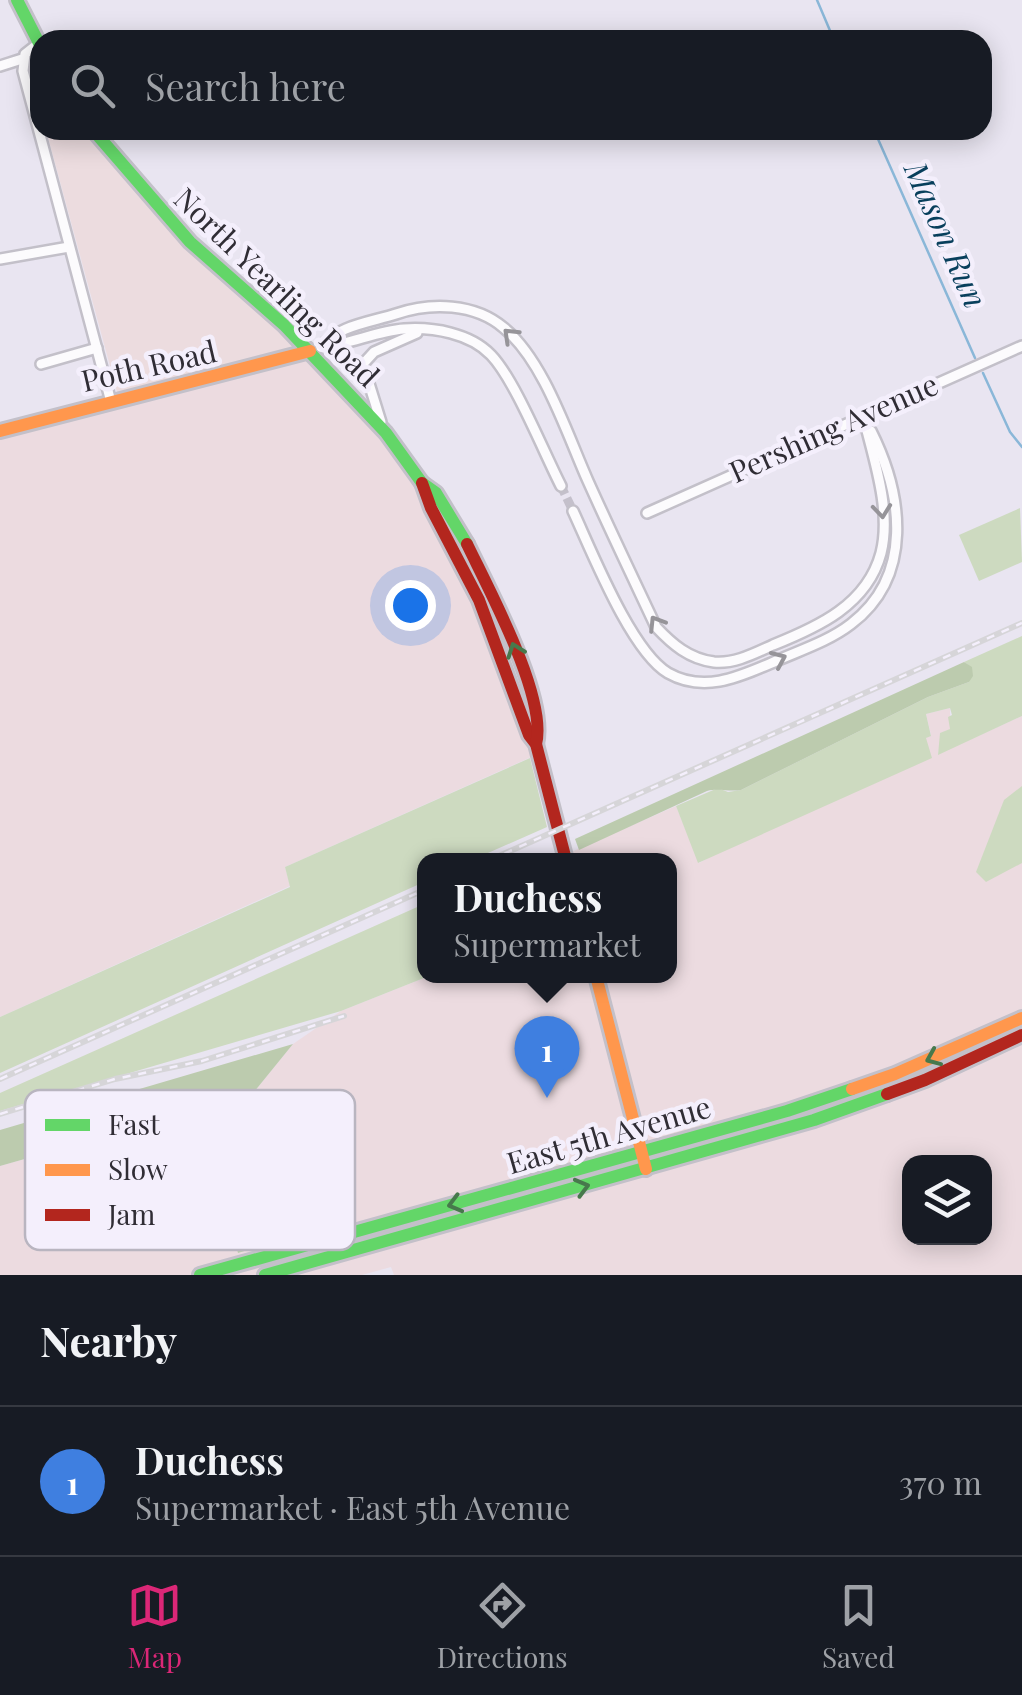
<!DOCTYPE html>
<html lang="en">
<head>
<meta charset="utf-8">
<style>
  :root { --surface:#171b24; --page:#20242c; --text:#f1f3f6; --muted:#9ea1a6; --line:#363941; --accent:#db2777 }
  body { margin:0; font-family:"Playfair Display",serif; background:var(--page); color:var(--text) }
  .controls { position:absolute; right:30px; bottom:30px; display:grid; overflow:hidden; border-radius:20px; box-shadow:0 5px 25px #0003 }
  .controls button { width:90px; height:90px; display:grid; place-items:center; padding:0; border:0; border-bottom:2px solid var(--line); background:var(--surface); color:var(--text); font:50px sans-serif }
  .you { position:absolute; left:410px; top:605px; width:35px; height:35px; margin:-25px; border:8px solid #fff; border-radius:50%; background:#1a73e8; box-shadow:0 0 0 15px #1a73e833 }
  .badge { display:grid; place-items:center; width:65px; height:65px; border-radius:50%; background:var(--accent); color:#fff; font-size:32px; font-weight:700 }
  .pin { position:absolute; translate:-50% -82px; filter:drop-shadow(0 2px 5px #0008) }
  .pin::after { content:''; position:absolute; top:52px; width:35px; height:30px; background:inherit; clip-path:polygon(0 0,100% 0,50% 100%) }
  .popup { position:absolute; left:417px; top:853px; width:260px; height:130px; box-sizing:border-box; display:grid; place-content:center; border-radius:20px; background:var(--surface); filter:drop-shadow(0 2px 8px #0005); font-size:32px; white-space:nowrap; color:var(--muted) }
  .popup b { font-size:38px; color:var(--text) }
  .popup::after { content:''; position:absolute; left:50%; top:100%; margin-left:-20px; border:20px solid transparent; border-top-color:var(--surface) }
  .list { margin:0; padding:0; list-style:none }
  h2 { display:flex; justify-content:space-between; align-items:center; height:130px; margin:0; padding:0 40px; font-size:42px }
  h2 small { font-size:32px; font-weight:400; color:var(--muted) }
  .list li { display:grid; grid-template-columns:65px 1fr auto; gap:30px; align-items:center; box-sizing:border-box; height:150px; padding:0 40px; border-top:2px solid var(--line) }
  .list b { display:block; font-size:38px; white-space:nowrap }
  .list p { margin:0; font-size:32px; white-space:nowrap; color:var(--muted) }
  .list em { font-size:32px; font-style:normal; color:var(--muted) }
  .icon { flex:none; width:55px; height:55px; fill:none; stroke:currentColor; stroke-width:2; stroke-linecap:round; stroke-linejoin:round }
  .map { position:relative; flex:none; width:1022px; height:1275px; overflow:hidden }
  .search { position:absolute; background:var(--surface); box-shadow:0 5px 25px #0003; left:30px; right:30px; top:30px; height:110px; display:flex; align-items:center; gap:25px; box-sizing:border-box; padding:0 35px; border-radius:30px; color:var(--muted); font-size:38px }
  .sheet { height:280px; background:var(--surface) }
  nav { display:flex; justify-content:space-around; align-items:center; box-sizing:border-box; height:140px; border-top:2px solid var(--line); background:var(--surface); font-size:28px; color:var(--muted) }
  nav a { display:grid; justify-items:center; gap:5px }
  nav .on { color:var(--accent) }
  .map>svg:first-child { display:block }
  .commercial { fill:#ecdcdf }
  .industrial { fill:#ecdbe0; fill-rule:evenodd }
  .green { fill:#cddac0 }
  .forest { fill:#bccbae }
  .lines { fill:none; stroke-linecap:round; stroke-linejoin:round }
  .stream { stroke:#8ab7d8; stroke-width:2.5 }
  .street-tunnel { stroke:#c4c0cb; stroke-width:9; stroke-dasharray:9 4.5; stroke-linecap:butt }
  .street-casing { stroke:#c3c0c9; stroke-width:14 }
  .fast-casing { stroke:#c3c0c9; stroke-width:18 }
  .slow-casing { stroke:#c3c0c9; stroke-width:18 }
  .jam-casing { stroke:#c3c0c9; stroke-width:18 }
  .street { stroke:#fcfbfd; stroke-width:9 }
  .fast { stroke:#63d668; stroke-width:12 }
  .slow { stroke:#ff974d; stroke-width:12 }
  .jam { stroke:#b3261e; stroke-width:12 }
  .rail-casing { stroke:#d6d5d8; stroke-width:6 }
  .rail { stroke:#f4effc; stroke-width:2.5; stroke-dasharray:8; stroke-linecap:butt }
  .oneway { stroke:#969499 }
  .oneway2 { stroke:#47794c }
  .labels { text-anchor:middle; stroke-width:9; stroke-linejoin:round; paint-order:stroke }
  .street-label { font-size:30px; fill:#302d35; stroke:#f4effc }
  .water-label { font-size:32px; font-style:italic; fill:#083f5c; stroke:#f4effc }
  .key { fill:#f4effc; stroke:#b9b5c0; stroke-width:2.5 }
  .key-label { font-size:28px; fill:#302d35 }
</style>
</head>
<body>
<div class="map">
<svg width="1022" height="1275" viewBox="0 0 1022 1275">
  <rect width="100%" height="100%" fill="#e9e5f1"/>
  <path class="commercial" d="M46 130H95L137 186 307 348 119 399Z"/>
  <g class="industrial">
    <path d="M307 348 327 366 413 477 474 567 505 640 538 754 285 867 290 886 0 1017V433Z"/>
    <path d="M950 708V729L941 740 938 754 1022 716V1275H394L391 1267 362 1275H0V1166L169 1118 193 1120 205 1128 238 1252 253 1248 223 1130 293 1044 341 1011 429 976H670V860H553L676 806 699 863 931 735 926 714ZM910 1162H984V1238H910Z"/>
  </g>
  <g class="green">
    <path d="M1020 508 1022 562 979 581 959 535Z"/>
    <path d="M1022 636V716L938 755 940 733 950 729 948 717 952 715 950 708 926 714 931 736 926 738 932 758 698 863 676 806 718 788 728 792 741 790 928 697 969 682 972 668 964 662Z"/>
    <path d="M530 758 547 827 472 860H424V882L0 1073V1017L290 887 285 867Z"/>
    <path d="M1022 786V863L986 882 976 872 1004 800Z"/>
    <path d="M424 904V976H429L341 1011 0 1111V1093Z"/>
  </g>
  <g class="forest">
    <path d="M964 662 972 667 973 676 969 682 928 697 741 790C729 792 719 788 707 791L579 850 575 839Z"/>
    <path d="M293 1044 223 1130 254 1248 238 1253 205 1128 193 1120 169 1118 0 1166V1130Z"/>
  </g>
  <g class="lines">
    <g class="stream">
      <path d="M817 0 834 40"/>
      <path d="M874 130 975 358"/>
      <path d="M983 373 1010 432 1022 447"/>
    </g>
    <path class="street-tunnel" d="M561 486 573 511"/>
    <g class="street-casing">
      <g id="street">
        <path d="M39 43 25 54 23 71 111 402"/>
        <path d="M0 66 22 59"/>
        <path d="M0 259 69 247"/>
        <path d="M321 347C336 326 371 322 396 314 431 302 475 303 504 328 544 361 567 434 588 481 610 530 633 578 656 627 672 644 689 659 714 662 735 664 755 653 773 645 818 627 867 605 881 553 892 510 873 457 863 415"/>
        <path d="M321 347C349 345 376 331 404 329 433 327 470 333 491 355 515 380 544 453 561 486"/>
        <path d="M41 364 97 348"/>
        <path d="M381 422 363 364 374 352 417 333"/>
        <path d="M573 511C592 552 631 651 668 673 705 694 741 676 776 661 801 650 829 641 851 624 914 576 903 495 871 431"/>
        <path d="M647 513 1022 346"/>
      </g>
    </g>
    <g class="fast-casing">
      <g id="fast">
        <path d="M17 0 40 45"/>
        <path d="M93 130 190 242 284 325 386 433 422 483 436 493 467 544"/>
        <path d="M200 1275 787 1111 852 1089"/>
        <path d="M265 1275 814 1120 887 1094"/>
      </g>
    </g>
    <g class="slow-casing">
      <g id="slow">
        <path d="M0 431 310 351"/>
        <path d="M596 976 646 1169"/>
        <path d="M852 1089 895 1074 1022 1018"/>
      </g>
    </g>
    <g class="jam-casing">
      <g id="jam">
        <path d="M422 483 431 508 479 600 529 735 536 744 566 860"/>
        <path d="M467 544C488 588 548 698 536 744"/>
        <path d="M887 1094 925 1080 1022 1035"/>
      </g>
    </g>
    <use href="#street" class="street"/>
    <use href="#fast" class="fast"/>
    <use href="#slow" class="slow"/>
    <use href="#jam" class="jam"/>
    <g class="rail-casing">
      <g id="rail">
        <path d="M490 860 1022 623"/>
        <path d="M0 1079 424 890"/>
        <path d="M0 1114 115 1079 202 1061 344 1016"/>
      </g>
    </g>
    <use href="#rail" class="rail"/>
  </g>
  <defs><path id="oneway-chevron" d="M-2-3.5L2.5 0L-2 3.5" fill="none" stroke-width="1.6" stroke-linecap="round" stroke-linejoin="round" transform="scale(2.5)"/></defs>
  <g class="oneway">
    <use href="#oneway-chevron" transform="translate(510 335) rotate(-136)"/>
    <use href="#oneway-chevron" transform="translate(882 511) rotate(84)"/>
    <use href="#oneway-chevron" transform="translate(656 623) rotate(-122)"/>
    <use href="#oneway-chevron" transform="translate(779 659) rotate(-24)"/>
  </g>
  <g class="oneway2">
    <use href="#oneway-chevron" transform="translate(515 650) rotate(-110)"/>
    <use href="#oneway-chevron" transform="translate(933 1058) rotate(157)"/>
    <use href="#oneway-chevron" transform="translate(582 1187) rotate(-15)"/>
    <use href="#oneway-chevron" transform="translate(455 1204) rotate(165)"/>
  </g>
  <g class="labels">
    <g class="street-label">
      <text transform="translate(276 288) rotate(44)" y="10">North Yearling Road</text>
      <text transform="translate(149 367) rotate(-13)" y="10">Poth Road</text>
      <text transform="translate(834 429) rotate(-24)" y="10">Pershing Avenue</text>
      <text transform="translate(609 1136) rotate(-16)" y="10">East 5th Avenue</text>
    </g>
    <g class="water-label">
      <text transform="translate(945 235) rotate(66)" y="11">Mason Run</text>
    </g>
  </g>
  <rect x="25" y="1090" width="330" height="160" rx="15" class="key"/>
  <rect x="45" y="1119" width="45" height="12" fill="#63d668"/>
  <rect x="45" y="1164" width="45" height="12" fill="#ff974d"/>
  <rect x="45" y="1209" width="45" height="12" fill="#b3261e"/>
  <g class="key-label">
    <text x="108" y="1135">Fast</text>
    <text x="108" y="1180">Slow</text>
    <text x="108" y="1225">Jam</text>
  </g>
</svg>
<div class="controls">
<button><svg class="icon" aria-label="layers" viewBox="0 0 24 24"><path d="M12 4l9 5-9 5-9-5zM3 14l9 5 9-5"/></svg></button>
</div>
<div class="you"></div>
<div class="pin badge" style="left:547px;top:1098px;background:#3f7fe0">1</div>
<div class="popup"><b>Duchess</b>Supermarket</div>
<div class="search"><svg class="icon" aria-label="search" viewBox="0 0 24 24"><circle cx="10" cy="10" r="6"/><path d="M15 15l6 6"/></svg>Search here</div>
</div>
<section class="sheet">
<h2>Nearby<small></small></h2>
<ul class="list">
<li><span class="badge" style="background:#3f7fe0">1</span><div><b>Duchess</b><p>Supermarket · East 5th Avenue</p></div><em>370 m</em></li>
</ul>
</section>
<nav>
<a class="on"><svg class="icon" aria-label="map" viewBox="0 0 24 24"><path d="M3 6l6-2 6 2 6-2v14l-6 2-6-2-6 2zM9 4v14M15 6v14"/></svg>Map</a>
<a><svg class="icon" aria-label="directions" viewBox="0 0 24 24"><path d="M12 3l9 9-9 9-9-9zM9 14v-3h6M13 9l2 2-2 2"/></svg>Directions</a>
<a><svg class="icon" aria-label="saved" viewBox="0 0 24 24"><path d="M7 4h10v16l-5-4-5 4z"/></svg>Saved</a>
</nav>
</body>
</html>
